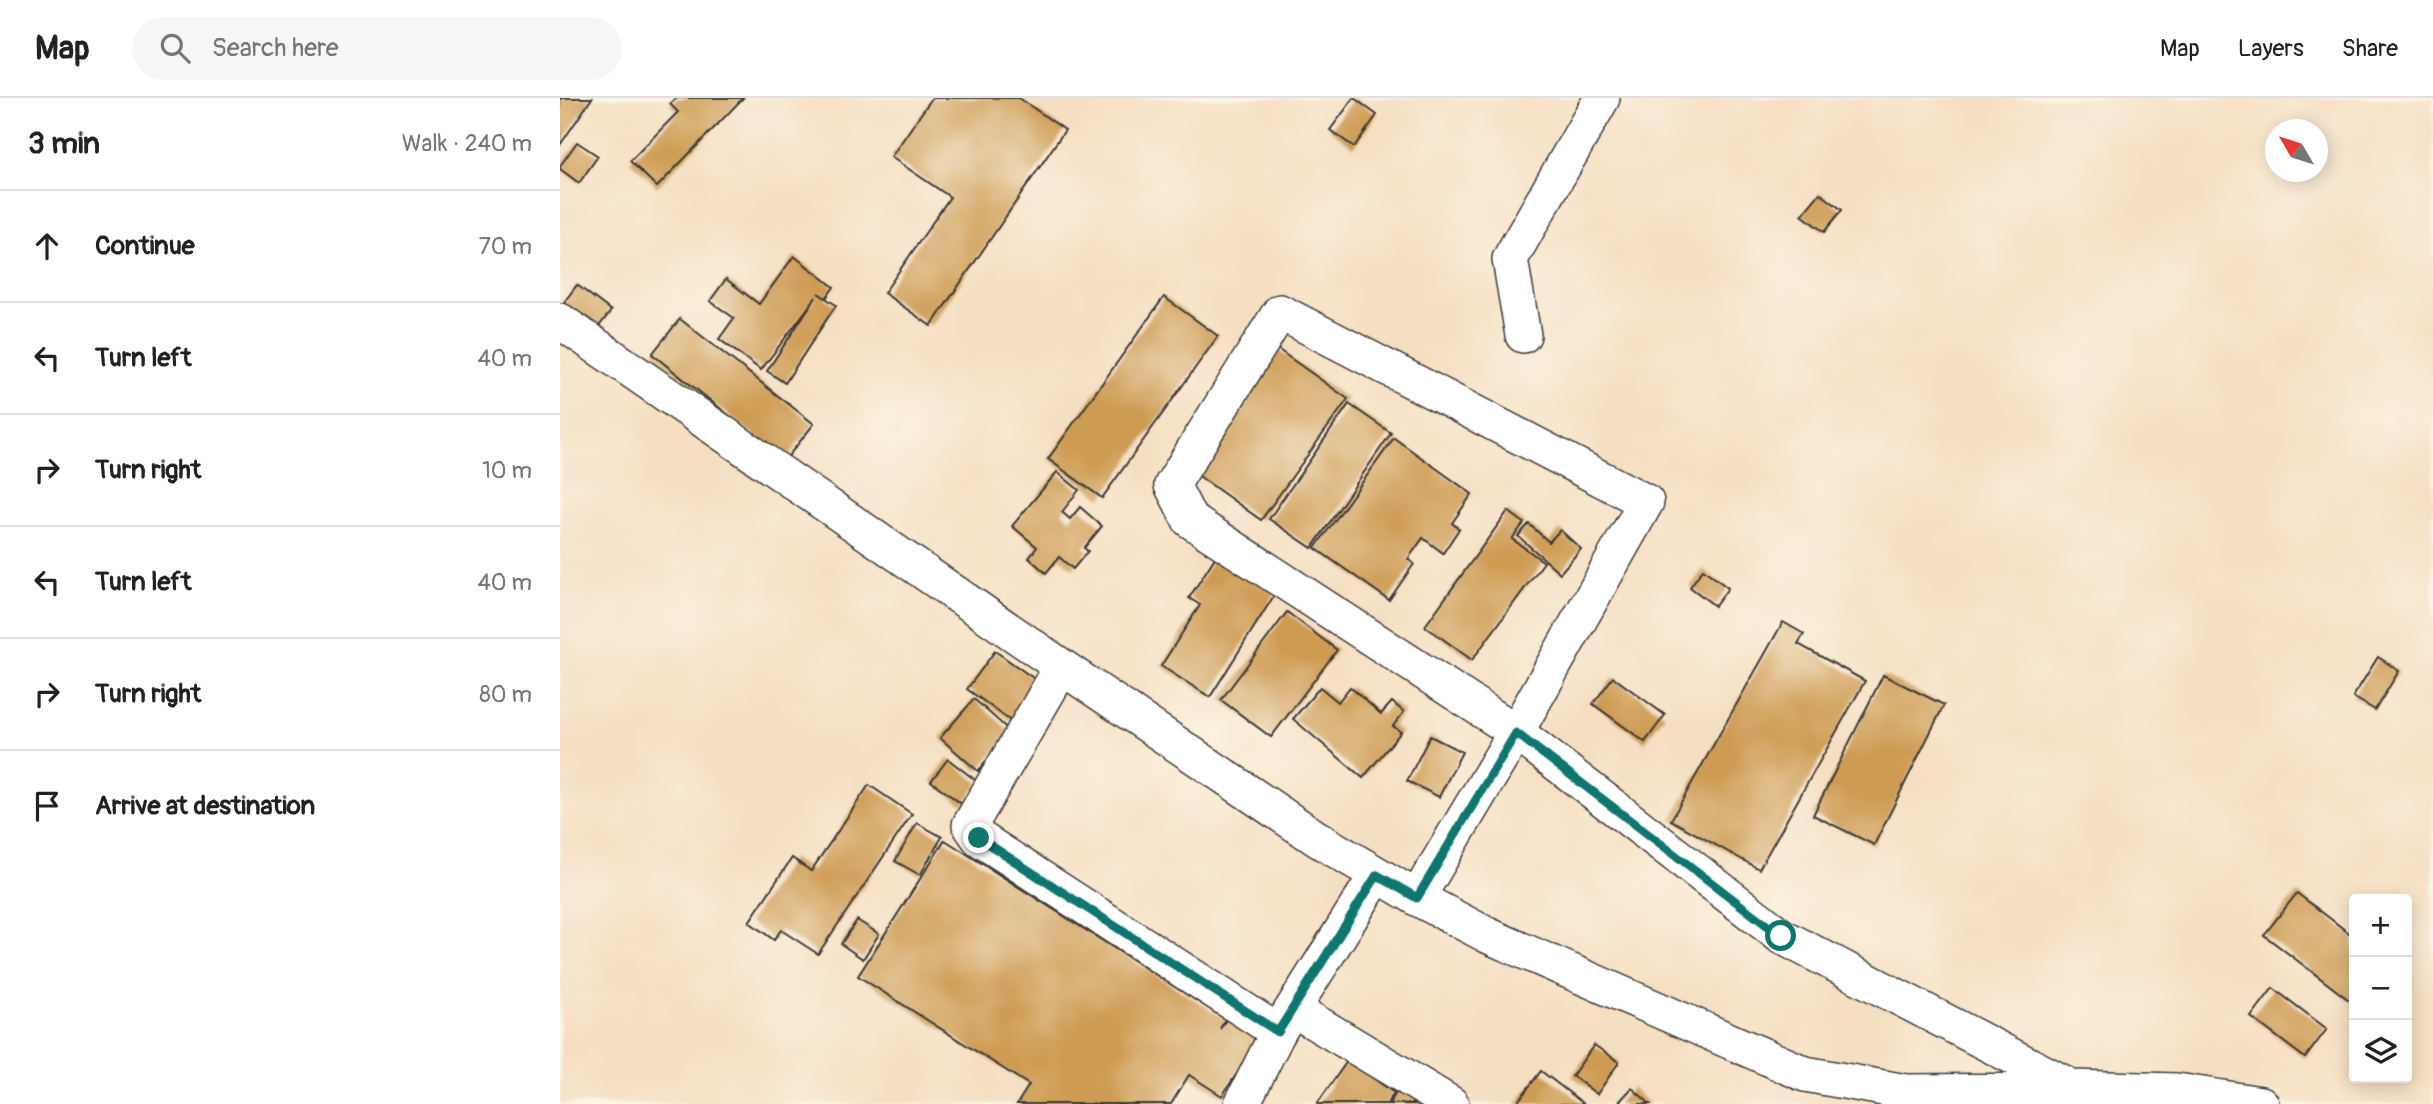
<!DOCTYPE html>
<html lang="en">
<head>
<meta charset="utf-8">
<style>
  :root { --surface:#fff; --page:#f6f6f6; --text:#222; --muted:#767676; --line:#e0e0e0 }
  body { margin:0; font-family:Pangolin,sans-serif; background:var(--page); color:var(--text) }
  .controls { position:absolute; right:21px; bottom:21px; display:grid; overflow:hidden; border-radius:7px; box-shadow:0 4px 18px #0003 }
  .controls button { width:63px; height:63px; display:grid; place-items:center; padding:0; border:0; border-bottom:2px solid var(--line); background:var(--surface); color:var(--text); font:35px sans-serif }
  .compass { position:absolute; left:1705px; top:21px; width:63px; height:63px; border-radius:50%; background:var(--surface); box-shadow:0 4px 18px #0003; rotate:309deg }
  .stop { position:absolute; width:21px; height:21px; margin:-16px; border:5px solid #0f766e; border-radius:50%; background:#fff }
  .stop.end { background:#0f766e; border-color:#fff; box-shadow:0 2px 7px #0008 }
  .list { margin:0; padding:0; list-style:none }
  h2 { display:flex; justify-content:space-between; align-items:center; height:91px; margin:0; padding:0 28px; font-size:30px }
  h2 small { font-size:23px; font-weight:400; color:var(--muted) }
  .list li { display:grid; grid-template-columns:46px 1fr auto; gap:21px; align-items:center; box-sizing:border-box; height:112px; padding:0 28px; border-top:2px solid var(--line) }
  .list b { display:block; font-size:26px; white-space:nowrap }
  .list em { font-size:23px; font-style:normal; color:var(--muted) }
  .icon { flex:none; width:38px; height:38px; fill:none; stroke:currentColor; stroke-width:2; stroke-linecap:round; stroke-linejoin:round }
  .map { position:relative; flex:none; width:1873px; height:1006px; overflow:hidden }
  header { display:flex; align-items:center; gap:42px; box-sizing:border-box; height:98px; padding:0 35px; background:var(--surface); border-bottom:2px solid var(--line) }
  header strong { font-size:33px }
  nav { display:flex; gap:38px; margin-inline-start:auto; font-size:24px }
  .search { width:490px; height:63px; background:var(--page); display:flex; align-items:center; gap:18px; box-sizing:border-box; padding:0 24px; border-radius:38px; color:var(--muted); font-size:26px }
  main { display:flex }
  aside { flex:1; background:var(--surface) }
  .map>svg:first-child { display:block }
  .building { fill:#ce9b52 }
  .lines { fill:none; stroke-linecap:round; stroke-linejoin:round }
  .street-casing { stroke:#3d3935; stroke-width:38 }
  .street { stroke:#fff; stroke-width:35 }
  .route { stroke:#0f766e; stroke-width:9 }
</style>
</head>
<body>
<header>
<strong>Map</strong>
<div class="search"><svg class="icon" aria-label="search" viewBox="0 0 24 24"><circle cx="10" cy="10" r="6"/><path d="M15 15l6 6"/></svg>Search here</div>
<nav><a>Map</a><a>Layers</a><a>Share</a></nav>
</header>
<main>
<aside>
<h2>3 min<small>Walk · 240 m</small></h2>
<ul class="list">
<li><svg class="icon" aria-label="ahead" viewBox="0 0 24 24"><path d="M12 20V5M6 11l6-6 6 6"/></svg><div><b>Continue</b></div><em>70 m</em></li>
<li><svg class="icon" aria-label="left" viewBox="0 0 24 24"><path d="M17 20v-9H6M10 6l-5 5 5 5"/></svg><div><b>Turn left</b></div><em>40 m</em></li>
<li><svg class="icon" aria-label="right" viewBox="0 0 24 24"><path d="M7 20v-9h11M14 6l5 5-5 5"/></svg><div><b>Turn right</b></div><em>10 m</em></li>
<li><svg class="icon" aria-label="left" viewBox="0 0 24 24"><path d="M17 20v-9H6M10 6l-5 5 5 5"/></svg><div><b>Turn left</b></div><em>40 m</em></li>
<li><svg class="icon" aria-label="right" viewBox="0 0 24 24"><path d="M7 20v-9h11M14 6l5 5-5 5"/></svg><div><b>Turn right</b></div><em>80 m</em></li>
<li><svg class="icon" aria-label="arrive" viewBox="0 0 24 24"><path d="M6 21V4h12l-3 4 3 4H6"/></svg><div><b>Arrive at destination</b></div></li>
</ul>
</aside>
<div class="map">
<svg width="1873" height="1006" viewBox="0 0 1873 1006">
  <rect width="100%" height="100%" fill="#fcf5e5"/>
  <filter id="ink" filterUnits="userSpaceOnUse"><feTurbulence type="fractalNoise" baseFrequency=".0143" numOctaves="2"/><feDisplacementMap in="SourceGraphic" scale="14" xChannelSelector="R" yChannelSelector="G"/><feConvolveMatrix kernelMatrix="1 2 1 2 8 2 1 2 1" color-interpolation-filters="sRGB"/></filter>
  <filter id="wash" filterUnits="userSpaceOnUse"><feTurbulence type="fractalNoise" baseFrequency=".00686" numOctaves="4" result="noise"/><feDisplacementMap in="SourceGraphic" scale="28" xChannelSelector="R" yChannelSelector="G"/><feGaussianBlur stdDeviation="1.57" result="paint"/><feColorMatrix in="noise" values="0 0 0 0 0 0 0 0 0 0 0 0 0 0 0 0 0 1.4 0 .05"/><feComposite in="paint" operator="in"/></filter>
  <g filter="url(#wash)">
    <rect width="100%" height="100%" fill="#f5dfc2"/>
    <g id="blocks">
      <g class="building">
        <path d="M0 0H32L0 47Z"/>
        <path d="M117 0H183L97 89 70 63 118 14 110 6Z"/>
        <path d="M372 0H459L505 32 371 228 324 195 390 99 331 59Z"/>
        <path d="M794 0 817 17 794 49 770 32Z"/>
        <path d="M17 44 38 58 19 85 0 71V68Z"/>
        <path d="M1260 95 1282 112 1264 134 1242 117Z"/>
        <path d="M234 158 274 189 266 200 258 195 276 207 225 285 207 273 256 199 201 272 159 241 174 220 150 203 166 181 199 206Z"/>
        <path d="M17 187 51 213 36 232 2 207Z"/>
        <path d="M604 199 658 238 542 400 488 361Z"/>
        <path d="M120 221 254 326 225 362 92 256Z"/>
        <path d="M716 250 788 301 701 422 629 371Z"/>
        <path d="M789 306 831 335 752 450 709 421Z"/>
        <path d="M834 340 912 396 892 425 899 431 883 455 863 440 848 461 854 466 829 502 755 450Z"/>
        <path d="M497 374 519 392 502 414 510 421 520 409 542 428 524 450 528 453 513 471 499 459 486 475 469 460 477 449 452 428Z"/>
        <path d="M948 413 964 425 952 441 984 464 912 562 865 528Z"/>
        <path d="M969 426 989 444 1000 432 1021 451 1000 475 958 438Z"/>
        <path d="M656 458 715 496 650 599 601 568 640 507 629 500Z"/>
        <path d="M1143 471 1168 490 1155 508 1130 489Z"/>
        <path d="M727 514 777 552 711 639 661 602Z"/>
        <path d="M1223 524 1244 536 1238 546 1305 583 1199 771 1111 722Z"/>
        <path d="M435 553 483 587 455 626 407 591Z"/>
        <path d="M1818 559 1839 573 1815 612 1793 599Z"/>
        <path d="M1323 577 1384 607 1314 747 1253 717Z"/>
        <path d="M1053 579 1105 617 1085 644 1033 606Z"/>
        <path d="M760 589 778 604 790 589 821 616 832 604 844 614 833 628 841 634 803 680 733 621Z"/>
        <path d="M414 601 452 635 418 673 380 640Z"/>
        <path d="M870 638 902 654 879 699 847 683Z"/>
        <path d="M388 661 419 685 403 707 371 683Z"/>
        <path d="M309 687 352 716 258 856 221 832 214 842 189 824 232 760 251 773Z"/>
        <path d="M357 725 382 739 360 777 335 763Z"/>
        <path d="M385 742 665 921 660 931 667 920 699 942 662 998 629 977 611 1006H457L469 987 298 878Z"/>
        <path d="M1737 795 1794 839V895L1789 902 1704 837Z"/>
        <path d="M297 822 319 836 303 861 281 846Z"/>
        <path d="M1713 890 1767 931 1745 960 1691 919Z"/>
        <path d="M1034 947 1059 964 1037 996 1012 978Z"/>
        <path d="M788 962 834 995 827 1006H757Z"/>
        <path d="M981 973 1024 1006H956Z"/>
        <path d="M840 989 867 1006H829Z"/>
        <path d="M1072 990 1090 1006H1057Z"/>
      </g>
    </g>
  </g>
  <g filter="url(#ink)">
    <use href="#blocks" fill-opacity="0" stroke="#3d3935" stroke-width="2"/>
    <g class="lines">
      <g class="street-casing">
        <g id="street">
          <path d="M0 223 502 569 759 742 857 800"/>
          <path d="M963 237 950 161 1042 0"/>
          <path d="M502 569 410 727 419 740 718 934"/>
          <path d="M733 911 891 1006"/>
          <path d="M1513 990 1221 838 956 634 630 422 612 387 720 214 1086 404 956 634 857 800 927 837 1245 976 1346 994 1483 993 1513 990 1617 993 1701 1006"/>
          <path d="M682 1006 718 934 817 777"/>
        </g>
      </g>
      <use href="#street" class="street"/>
    </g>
  </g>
  <g class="lines" filter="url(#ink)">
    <path class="route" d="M419 740 718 934 817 777 857 800 956 635 1221 838"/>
  </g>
</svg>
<div class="controls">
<button>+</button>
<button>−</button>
<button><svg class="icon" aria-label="layers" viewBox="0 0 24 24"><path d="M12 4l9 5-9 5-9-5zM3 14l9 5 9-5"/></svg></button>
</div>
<svg class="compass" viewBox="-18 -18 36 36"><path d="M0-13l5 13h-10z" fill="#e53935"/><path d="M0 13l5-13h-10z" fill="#767676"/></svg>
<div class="stop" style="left:1221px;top:838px"></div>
<div class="stop end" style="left:419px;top:740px"></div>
</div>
</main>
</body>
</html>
